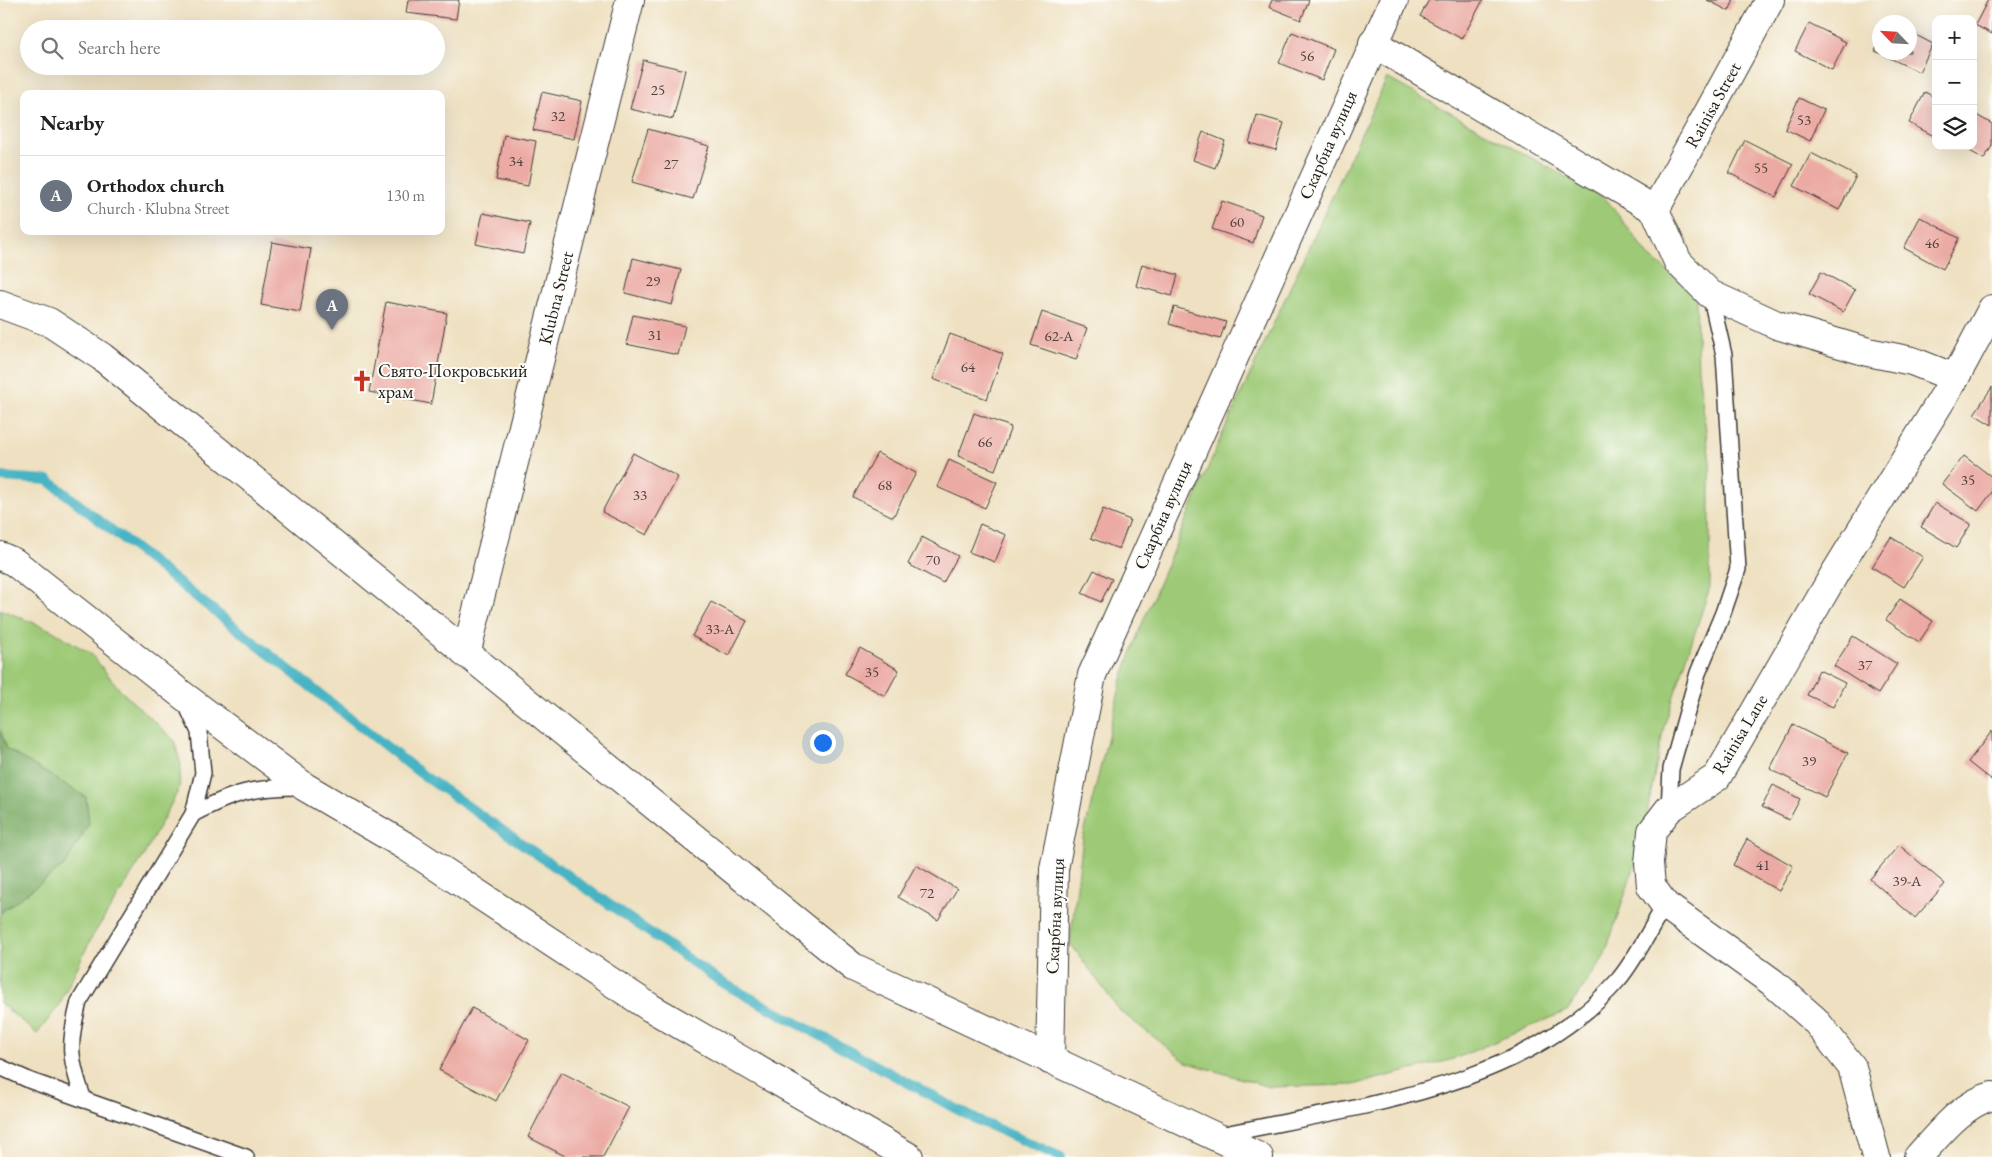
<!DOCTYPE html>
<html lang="en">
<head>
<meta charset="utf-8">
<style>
  :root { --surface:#fff; --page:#f6f6f6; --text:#202124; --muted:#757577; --line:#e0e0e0; --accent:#c8321e }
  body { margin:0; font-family:"EB Garamond",serif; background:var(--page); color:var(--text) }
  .controls { position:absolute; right:15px; top:15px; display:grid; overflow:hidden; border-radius:10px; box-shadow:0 5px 20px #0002 }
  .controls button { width:45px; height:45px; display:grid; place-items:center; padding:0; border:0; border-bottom:1px solid var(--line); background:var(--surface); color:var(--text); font:25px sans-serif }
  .compass { position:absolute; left:1872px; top:15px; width:45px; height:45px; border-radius:50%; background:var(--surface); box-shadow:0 5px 20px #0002; rotate:295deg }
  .you { position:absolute; left:822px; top:742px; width:18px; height:18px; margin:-12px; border:4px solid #fff; border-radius:50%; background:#1a73e8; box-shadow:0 0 0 8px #1a73e833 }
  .badge { display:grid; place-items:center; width:32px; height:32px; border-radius:50%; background:var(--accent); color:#fff; font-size:16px; font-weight:700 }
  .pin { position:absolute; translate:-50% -41px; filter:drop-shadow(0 1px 2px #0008) }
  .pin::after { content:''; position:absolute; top:26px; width:18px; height:15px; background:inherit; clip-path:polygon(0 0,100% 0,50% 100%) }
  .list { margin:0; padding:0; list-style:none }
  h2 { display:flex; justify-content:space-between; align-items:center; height:65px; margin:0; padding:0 20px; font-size:21px }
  h2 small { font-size:16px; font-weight:400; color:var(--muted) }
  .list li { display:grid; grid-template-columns:32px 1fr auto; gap:15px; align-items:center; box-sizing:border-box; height:80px; padding:0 20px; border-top:1px solid var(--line) }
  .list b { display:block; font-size:19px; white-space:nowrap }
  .list p { margin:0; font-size:16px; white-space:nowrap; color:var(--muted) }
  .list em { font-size:16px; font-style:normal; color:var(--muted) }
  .icon { flex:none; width:28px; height:28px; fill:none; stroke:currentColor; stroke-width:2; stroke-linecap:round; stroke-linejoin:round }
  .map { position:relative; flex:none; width:1992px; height:1157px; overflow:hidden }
  .search { position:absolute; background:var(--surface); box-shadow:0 5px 20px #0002; left:20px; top:20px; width:425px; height:55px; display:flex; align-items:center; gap:12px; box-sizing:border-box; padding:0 18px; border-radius:28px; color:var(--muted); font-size:19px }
  .panel { position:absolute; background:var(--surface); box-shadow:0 5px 20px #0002; left:20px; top:90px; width:425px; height:145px; border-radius:10px }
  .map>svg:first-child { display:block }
  .green { fill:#9eca77; stroke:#5d734a }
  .forest { fill:#7eae68; stroke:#4d6542 }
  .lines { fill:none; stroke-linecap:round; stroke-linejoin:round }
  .stream { stroke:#46b3c3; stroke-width:10 }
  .building { fill:#ebaaa3 }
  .lane-casing { stroke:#3c3935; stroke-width:18 }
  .street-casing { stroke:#3c3935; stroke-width:30 }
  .lane { stroke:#fff; stroke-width:15 }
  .street { stroke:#fff; stroke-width:28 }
  .labels { text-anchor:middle; stroke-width:4; stroke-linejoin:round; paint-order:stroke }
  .number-label { font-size:15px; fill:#50403e }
  .street-label { font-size:18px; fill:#1c1c1c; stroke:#fdfcf7 }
  .poi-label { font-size:18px; fill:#1c1c1c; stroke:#fdfcf7; text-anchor:start }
</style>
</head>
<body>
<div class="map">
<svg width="1992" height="1157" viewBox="0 0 1992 1157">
  <rect width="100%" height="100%" fill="#fdfcf7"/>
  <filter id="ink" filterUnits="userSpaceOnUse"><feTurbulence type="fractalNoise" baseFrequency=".02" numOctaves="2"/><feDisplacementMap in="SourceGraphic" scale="10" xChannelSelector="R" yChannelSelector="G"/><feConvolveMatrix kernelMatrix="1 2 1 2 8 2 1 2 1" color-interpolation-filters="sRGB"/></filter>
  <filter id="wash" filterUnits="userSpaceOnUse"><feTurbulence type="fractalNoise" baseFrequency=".0096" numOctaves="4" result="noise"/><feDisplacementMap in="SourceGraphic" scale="20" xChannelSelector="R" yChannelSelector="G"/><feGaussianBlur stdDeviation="1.12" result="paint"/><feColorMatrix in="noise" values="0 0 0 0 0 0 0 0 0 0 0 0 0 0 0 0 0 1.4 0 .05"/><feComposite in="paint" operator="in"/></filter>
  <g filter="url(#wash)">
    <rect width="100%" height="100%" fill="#eee0c0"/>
    <g class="green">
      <path d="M1387 78 1606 199 1649 256 1696 294 1698 369 1710 462V587L1664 726 1640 850 1604 957 1567 1011 1454 1059 1353 1085 1269 1087 1186 1062 1120 1011 1070 943 1083 838 1122 679 1139 631 1221 437Z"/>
      <path d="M0 609 51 630 91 654 121 691 174 740 181 765 179 789 143 857 92 937 58 1007 37 1034 0 1003V913L65 865 89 823 86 797 7 749 0 729Z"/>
    </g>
    <path class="forest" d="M0 729 7 749 86 797 89 823 65 865 0 913Z"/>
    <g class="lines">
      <path class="stream" d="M0 477 48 480 420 773 721 982 977 1120 1061 1157"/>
    </g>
    <g id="blocks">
      <g class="building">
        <path d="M408 0H459L456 19 406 13Z"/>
        <path d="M1272 0H1309L1301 20 1269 7Z"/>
        <path d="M1429 0H1483L1462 39 1420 16Z"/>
        <path d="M1707 0H1734L1729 11Z"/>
        <path d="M1988 0H1992V34L1975 25Z"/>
        <path d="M1809 23 1846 42 1832 70 1795 51Z"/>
        <path d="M1292 32 1334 49 1322 80 1279 63Z"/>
        <path d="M1910 32 1933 44 1919 72 1875 51 1880 42V52H1910Z"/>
        <path d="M643 60 685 70 673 119 630 109Z"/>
        <path d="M542 92 582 101 574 139 533 130Z"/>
        <path d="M1925 92 1936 98V137L1909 123Z"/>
        <path d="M1799 98 1824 110 1810 141 1785 129Z"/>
        <path d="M1973 113 1992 124V146L1984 159 1961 146H1973Z"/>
        <path d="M1257 115 1284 123 1276 150 1249 143Z"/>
        <path d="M648 129 709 146 693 199 632 182Z"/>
        <path d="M1203 132 1225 141 1215 168 1193 160Z"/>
        <path d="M504 135 536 141 528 186 496 180Z"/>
        <path d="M1745 140 1793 164 1776 197 1729 173Z"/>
        <path d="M1811 153 1856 176 1839 210 1794 186Z"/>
        <path d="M1222 201 1262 215 1253 243 1212 229Z"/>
        <path d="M483 213 530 223 523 254 476 244Z"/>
        <path d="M1920 217 1959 238 1943 269 1904 248Z"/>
        <path d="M272 242 311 249 300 312 261 305Z"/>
        <path d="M633 258 681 270 672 305 625 293Z"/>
        <path d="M1142 264 1178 275 1172 296 1136 286Z"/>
        <path d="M1821 272 1855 290 1843 312 1809 294Z"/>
        <path d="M386 302 447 313 431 404 369 392Z"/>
        <path d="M1174 307 1226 322 1220 339 1169 324Z"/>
        <path d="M1042 312 1087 328 1076 360 1031 345Z"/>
        <path d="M633 315 685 326 678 355 626 344Z"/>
        <path d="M950 334 1003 354 987 399 933 379Z"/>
        <path d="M1992 387V425L1974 414Z"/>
        <path d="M974 413 1011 427 995 470 958 456Z"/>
        <path d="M633 453 678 477 647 535 602 512Z"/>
        <path d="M877 453 916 473 893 517 853 497Z"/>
        <path d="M1964 456 1992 477V492L1978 511 1942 484Z"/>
        <path d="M949 460 997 482 985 508 937 487Z"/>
        <path d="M1935 503 1971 524 1956 548 1921 527Z"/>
        <path d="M1103 509 1130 520 1119 549 1091 538Z"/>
        <path d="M980 524 1006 535 995 562 969 552Z"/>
        <path d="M922 537 958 556 943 583 908 564Z"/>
        <path d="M1891 537 1923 557 1904 587 1872 567Z"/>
        <path d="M1094 570 1112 579 1101 602 1082 593Z"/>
        <path d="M1900 599 1933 621 1919 642 1886 620Z"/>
        <path d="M711 602 747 621 729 656 692 636Z"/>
        <path d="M1853 636 1897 664 1878 694 1834 666Z"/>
        <path d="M860 648 899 670 885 696 845 674Z"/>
        <path d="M1819 670 1845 683 1833 707 1807 695Z"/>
        <path d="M1793 725 1848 753 1825 797 1770 769Z"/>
        <path d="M1992 731V781L1968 762Z"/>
        <path d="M1773 785 1800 799 1789 820 1762 807Z"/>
        <path d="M1747 839 1793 866 1779 891 1733 865Z"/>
        <path d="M1899 845 1945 884 1915 918 1870 879Z"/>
        <path d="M916 865 957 889 938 920 898 897Z"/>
        <path d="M472 1008 529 1040 496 1101 439 1070Z"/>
        <path d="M561 1072 629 1107 603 1157H567L528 1137Z"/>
      </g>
    </g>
  </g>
  <g filter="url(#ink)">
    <use href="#blocks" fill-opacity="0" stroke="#3c3935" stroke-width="1"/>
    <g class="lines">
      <g class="lane-casing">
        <g id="lane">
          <path d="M1669 809 1671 769 1698 673 1723 613 1738 569 1724 355 1710 294"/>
          <path d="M193 814C235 792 254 787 301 787"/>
          <path d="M0 1067 31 1081 246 1157"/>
          <path d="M84 1100C69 1058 68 1045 79 1002L193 814 203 773 199 732 186 704"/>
          <path d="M1216 1136C1351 1107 1524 1090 1619 979 1637 957 1650 929 1665 905"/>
        </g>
      </g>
      <g class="street-casing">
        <g id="street">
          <path d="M1373 43 1655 210 1678 262 1710 294 1777 325 1868 352 1912 361 1955 378"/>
          <path d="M1655 210 1770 0"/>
          <path d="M0 304 49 322 102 357 853 967 1259 1157"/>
          <path d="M0 556 14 562 181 694 305 787 407 847 651 1008 909 1157"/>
          <path d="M466 654 630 0"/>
          <path d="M1050 1060 1054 869 1092 675 1394 0"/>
          <path d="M1876 1157 1852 1067 1815 1020 1772 982 1665 905 1651 886 1649 863 1652 831 1669 809 1717 777 1835 573 1955 378 1992 309"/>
          <path d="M1918 1157C1939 1134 1962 1104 1992 1096"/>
        </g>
      </g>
      <use href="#lane" class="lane"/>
      <use href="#street" class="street"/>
    </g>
  </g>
  <defs>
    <g id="church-bare" transform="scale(1.725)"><path d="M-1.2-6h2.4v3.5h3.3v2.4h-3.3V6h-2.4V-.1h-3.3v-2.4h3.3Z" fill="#c8321e" stroke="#fdfcf7" stroke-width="2.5" paint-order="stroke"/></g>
  </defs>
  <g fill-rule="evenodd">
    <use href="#church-bare" x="362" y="381"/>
  </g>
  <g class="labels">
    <g class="number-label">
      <text x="1307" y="61">56</text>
      <text x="658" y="95">25</text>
      <text x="558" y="121">32</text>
      <text x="1804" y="125">53</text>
      <text x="516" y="166">34</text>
      <text x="671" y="169">27</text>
      <text x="1761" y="173">55</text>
      <text x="1237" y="227">60</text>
      <text x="1932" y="248">46</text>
      <text x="653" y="286">29</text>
      <text x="655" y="340">31</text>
      <text x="1059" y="341">62-А</text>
      <text x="968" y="372">64</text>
      <text x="985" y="447">66</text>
      <text x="1968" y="485">35</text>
      <text x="885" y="490">68</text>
      <text x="640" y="500">33</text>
      <text x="933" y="565">70</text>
      <text x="720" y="634">33-А</text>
      <text x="1865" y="670">37</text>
      <text x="872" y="677">35</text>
      <text x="1809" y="766">39</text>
      <text x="1763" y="870">41</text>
      <text x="1907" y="886">39-А</text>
      <text x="927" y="898">72</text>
    </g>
    <g class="street-label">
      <text transform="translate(1713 105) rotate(-61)" y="6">Rainisa Street</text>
      <text transform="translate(1328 145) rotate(-66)" y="6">Скарбна вулиця</text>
      <text transform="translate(556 298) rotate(-76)" y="6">Klubna Street</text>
      <text transform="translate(1163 515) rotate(-66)" y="6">Скарбна вулиця</text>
      <text transform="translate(1740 734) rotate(-59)" y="6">Rainisa Lane</text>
      <text transform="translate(1055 916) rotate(-87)" y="6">Скарбна вулиця</text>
    </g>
    <g class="poi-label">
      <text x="378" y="377">Свято-Покровський<tspan x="378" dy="21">храм</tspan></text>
    </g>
  </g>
</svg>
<div class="controls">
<button>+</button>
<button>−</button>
<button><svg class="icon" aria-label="layers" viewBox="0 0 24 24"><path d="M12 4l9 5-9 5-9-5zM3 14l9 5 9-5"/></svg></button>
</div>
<svg class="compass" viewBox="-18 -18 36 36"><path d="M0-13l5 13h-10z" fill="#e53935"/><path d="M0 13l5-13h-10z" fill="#757577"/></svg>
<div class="you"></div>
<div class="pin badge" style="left:332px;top:330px;background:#6b7280">A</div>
<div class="search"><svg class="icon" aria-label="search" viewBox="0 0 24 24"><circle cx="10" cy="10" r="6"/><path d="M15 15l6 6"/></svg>Search here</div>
<section class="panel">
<h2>Nearby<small></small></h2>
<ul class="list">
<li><span class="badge" style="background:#6b7280">A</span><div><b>Orthodox church</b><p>Church · Klubna Street</p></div><em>130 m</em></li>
</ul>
</section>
</div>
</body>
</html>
